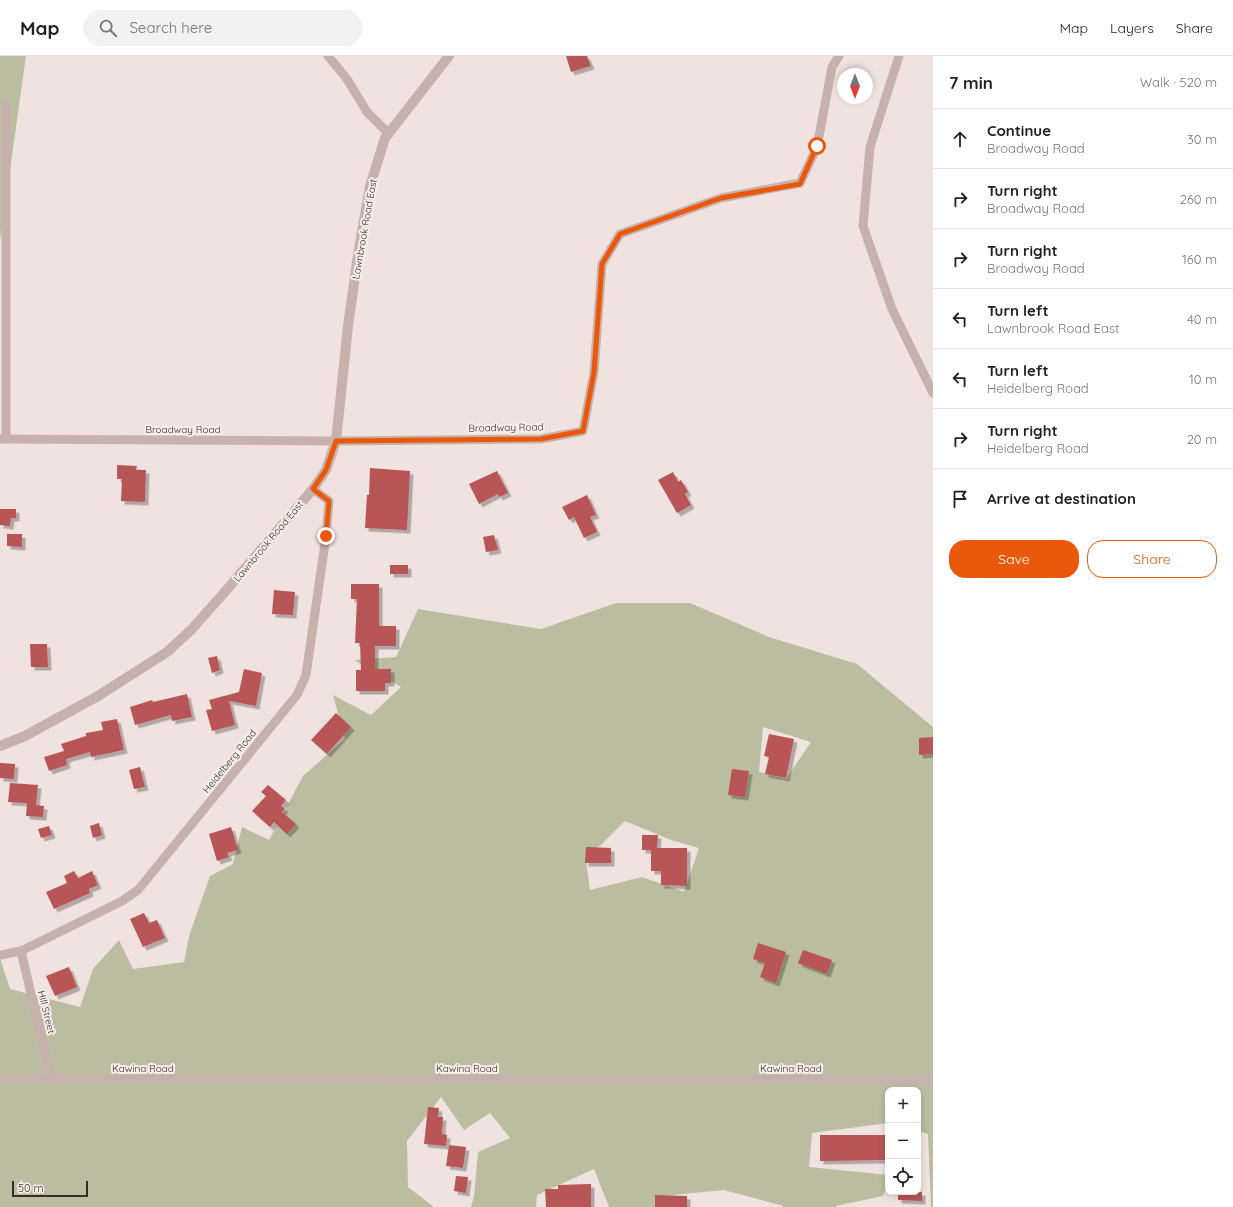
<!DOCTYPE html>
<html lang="en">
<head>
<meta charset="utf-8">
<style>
  :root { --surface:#fff; --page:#f2f2f2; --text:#222; --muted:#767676; --line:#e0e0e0; --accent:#ea580c }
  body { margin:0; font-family:Quicksand,sans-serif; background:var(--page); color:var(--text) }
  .controls { position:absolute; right:12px; bottom:12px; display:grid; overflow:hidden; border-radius:8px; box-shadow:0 2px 6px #0003 }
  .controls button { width:36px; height:36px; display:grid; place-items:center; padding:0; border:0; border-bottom:1px solid var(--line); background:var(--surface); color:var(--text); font:20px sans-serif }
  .compass { position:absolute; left:837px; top:12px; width:36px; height:36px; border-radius:50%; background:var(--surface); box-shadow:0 2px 6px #0003; rotate:180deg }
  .scale { position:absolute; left:12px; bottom:10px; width:76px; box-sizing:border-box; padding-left:4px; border:2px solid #362b2a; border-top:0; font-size:11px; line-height:14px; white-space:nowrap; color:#362b2a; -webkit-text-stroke:3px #f8eeeb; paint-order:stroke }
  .stop { position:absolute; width:12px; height:12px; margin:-9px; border:3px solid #ea580c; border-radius:50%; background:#fff }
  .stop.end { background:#ea580c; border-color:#fff; box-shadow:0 1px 4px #0008 }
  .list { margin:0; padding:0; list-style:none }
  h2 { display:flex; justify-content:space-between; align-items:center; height:52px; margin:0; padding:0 16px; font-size:17px }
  h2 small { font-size:13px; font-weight:400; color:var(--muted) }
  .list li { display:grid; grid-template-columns:26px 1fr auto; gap:12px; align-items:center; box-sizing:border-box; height:60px; padding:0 16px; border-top:1px solid var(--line) }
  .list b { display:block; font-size:15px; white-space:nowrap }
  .list p { margin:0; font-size:13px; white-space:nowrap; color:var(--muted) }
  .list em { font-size:13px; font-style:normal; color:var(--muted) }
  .actions { display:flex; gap:8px; padding:12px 16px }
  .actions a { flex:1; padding:9px 0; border:1px solid var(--accent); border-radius:16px; text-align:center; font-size:14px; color:var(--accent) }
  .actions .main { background:var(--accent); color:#fff }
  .icon { flex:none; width:22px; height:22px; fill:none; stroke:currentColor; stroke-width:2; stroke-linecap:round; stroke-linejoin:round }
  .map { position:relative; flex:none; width:933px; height:1151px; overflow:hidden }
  header { display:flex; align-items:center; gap:24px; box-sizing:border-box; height:56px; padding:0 20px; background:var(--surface); border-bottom:1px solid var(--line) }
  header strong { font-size:19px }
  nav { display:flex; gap:22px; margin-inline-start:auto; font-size:14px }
  .search { width:280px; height:36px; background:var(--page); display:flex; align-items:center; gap:10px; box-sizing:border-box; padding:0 14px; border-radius:22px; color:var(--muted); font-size:15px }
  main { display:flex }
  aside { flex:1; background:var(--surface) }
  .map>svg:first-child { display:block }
  .green { fill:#bbbda0; fill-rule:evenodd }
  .building { fill:#b85557; filter:url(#shadow) }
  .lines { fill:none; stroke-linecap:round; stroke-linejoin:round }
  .minor { stroke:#c7b1ac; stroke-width:9 }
  .tertiary { stroke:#c7b1ac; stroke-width:10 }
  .route { stroke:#ea580c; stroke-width:5 }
  .labels { text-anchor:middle; stroke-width:4; stroke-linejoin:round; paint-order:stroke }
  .street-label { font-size:10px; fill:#362b2a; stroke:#f8eeeb }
</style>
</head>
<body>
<header>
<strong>Map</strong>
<div class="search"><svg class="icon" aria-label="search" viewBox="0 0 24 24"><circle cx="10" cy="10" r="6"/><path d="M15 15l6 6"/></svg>Search here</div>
<nav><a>Map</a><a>Layers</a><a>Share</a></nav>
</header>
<main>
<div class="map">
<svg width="933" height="1151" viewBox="0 0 933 1151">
  <defs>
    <filter id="shadow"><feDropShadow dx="3.5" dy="3.5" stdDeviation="0" flood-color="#0004"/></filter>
  </defs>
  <rect width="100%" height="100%" fill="#f0e3df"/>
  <g class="green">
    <path d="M0 0H26L0 185Z"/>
    <path d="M616 547H690L769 581 857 608 933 671V1151H931L928 1078 918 1075V1034H888V1067L812 1077 809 1111 888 1119V1128L883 1140 836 1150V1151H783V1150L724 1134 662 1140 660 1151H609L594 1113 537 1139 536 1151H471L474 1140 478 1096 510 1082 490 1057 464 1074 441 1041 407 1085 408 1131 434 1151H0V902L10 933 80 951 93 913 119 884 133 913 184 906 189 880 210 820 233 808 242 771 269 784 303 720 345 683 333 639 371 659 401 631 354 604 396 601 418 553 541 573ZM763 671 811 686 786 723 759 716ZM625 765 671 784 699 792 684 836 642 821 590 834 586 804Z"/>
  </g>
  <g class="building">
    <path d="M566 0H587L591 10 571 16Z"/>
    <path d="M117 409 137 410 136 414H146L145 446 121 445 122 423H117Z"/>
    <path d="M370 412 410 415 407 474 365 472 367 439H369Z"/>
    <path d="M497 415 508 437 499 441 498 438 479 448 469 428Z"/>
    <path d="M673 416 678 426 681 424 688 436 685 438 691 449 677 457 658 424Z"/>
    <path d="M587 439 596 459 590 461 597 476 584 482 574 461 569 464 562 451Z"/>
    <path d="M0 453H16V462H11L10 470 0 469Z"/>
    <path d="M7 478H22V491L7 490Z"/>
    <path d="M494 479 498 494 486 496 483 481Z"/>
    <rect x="390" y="509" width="18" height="9"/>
    <path d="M351 528H379V570H396V590H375V613H391V627H385V635H356V614H361L360 587H355L357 543H351Z"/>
    <path d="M274 534 295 536 293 559 272 558Z"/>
    <path d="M30 588H47L48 611H31Z"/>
    <path d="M217 600 220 614 212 617 208 602Z"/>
    <path d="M244 613 262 617 256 650 229 645 235 669 212 675 206 654 212 653 209 644 239 636Z"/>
    <path d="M187 638 192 661 172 665 171 659 135 669 130 651 152 644 153 646Z"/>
    <path d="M336 657 351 671 327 698 311 684Z"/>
    <path d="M117 663 124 694 91 701 90 696 66 703 67 709 49 715 44 701 64 695 61 688 86 680V677L103 674 101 666Z"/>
    <path d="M769 678 794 683 786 722 765 718 769 701 764 700Z"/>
    <path d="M933 681V698L919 699V682Z"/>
    <path d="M0 707 15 708 14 723 0 722Z"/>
    <path d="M140 711 145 731 134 733 129 714Z"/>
    <path d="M732 713 749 715 745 741 728 739Z"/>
    <path d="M10 727 38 729 36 749 44 750 43 761 26 760 27 747 8 746Z"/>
    <path d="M268 729 286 744 281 750 285 753 282 756 296 768 287 778 274 766 270 771 252 755 266 740 261 736Z"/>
    <path d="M99 767 102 779 93 782 90 770Z"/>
    <path d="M49 770 52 779 41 782 38 773Z"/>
    <path d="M231 771 238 794 227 797 229 801 217 805 209 778Z"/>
    <path d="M642 779H658L657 792H687V830L661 829V815H651V794H642Z"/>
    <path d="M586 791 611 792V807H585Z"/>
    <path d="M74 815 78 822 92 815 98 829 89 833 90 837 54 853 46 836 67 827 64 820Z"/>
    <path d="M144 857 149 867 157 864 165 882 143 891 130 863Z"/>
    <path d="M758 887 786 896 776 927 760 921 765 907 753 903Z"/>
    <path d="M803 894 832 904 827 918 798 907Z"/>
    <path d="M69 911 77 931 55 940 46 920Z"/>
    <path d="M428 1051 439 1052 438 1061H443L442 1078 447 1079 446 1090 424 1088Z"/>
    <path d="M820 1079H886V1104L820 1105Z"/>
    <path d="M449 1089 466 1091 463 1112 446 1110Z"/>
    <path d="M456 1120 468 1121 466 1137 454 1135Z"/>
    <path d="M591 1128V1151H546L545 1133H558V1129Z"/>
    <path d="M898 1136H922V1145L898 1144Z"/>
    <path d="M655 1139 687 1140V1151H655Z"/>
  </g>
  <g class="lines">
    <g class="minor">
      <path d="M328 0 347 23 367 56 389 78"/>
      <path d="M899 0 870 91 863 170 892 253 933 337"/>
      <path d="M6 49V383"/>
      <path d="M0 383 336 385 541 383 583 375 594 316 602 208 620 178 721 142 800 127 817 91 832 11 839 0"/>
      <path d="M21 895 51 1023"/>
      <path d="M0 899 21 895 122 845 138 834 297 639 306 619 326 480 329 445 313 433"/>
      <path d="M0 1023 933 1024"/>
    </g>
    <path class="tertiary" d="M0 690 25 680 98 640 167 596 191 574 223 538 313 433 326 414 336 385 348 270 358 199 370 130 385 82 449 0"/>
  </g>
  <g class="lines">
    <path class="route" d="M326 480 329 445 313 433 326 414 336 385 541 383 583 375 594 316 602 208 620 178 721 142 800 128 817 90"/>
  </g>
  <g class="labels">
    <g class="street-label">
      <text transform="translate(364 173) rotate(-80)" y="4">Lawnbrook Road East</text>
      <text transform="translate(506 371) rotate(-1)" y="4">Broadway Road</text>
      <text x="183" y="377">Broadway Road</text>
      <text transform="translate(268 485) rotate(-50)" y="4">Lawnbrook Road East</text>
      <text transform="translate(229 705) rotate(-51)" y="4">Heidelberg Road</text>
      <text transform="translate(47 956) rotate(76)" y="4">Hill Street</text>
      <text x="143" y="1016">Kawina Road</text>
      <text x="467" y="1016">Kawina Road</text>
      <text x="791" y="1016">Kawina Road</text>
    </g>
  </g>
</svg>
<div class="controls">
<button>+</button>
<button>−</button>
<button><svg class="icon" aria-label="locate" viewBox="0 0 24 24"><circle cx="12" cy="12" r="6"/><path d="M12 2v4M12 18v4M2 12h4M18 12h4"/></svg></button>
</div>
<svg class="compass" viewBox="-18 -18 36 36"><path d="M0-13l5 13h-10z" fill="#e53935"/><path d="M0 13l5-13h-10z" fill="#767676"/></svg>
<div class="scale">50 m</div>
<div class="stop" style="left:817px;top:90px"></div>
<div class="stop end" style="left:326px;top:480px"></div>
</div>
<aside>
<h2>7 min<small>Walk · 520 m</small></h2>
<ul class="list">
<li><svg class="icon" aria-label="ahead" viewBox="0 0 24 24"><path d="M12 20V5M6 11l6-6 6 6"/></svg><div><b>Continue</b><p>Broadway Road</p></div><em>30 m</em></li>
<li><svg class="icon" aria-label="right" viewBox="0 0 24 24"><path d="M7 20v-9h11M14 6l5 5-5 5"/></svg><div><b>Turn right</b><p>Broadway Road</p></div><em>260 m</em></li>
<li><svg class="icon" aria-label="right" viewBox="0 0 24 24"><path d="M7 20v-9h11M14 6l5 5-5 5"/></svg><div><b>Turn right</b><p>Broadway Road</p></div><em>160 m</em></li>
<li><svg class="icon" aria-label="left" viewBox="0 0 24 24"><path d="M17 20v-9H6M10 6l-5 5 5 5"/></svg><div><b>Turn left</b><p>Lawnbrook Road East</p></div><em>40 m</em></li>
<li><svg class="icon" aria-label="left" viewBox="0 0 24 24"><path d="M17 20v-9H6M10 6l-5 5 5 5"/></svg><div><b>Turn left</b><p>Heidelberg Road</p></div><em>10 m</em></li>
<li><svg class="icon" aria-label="right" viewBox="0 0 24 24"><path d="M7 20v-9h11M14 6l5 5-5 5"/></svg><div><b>Turn right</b><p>Heidelberg Road</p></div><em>20 m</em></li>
<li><svg class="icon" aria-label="arrive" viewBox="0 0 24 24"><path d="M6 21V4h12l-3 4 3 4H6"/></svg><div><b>Arrive at destination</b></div></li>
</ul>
<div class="actions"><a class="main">Save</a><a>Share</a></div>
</aside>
</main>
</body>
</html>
